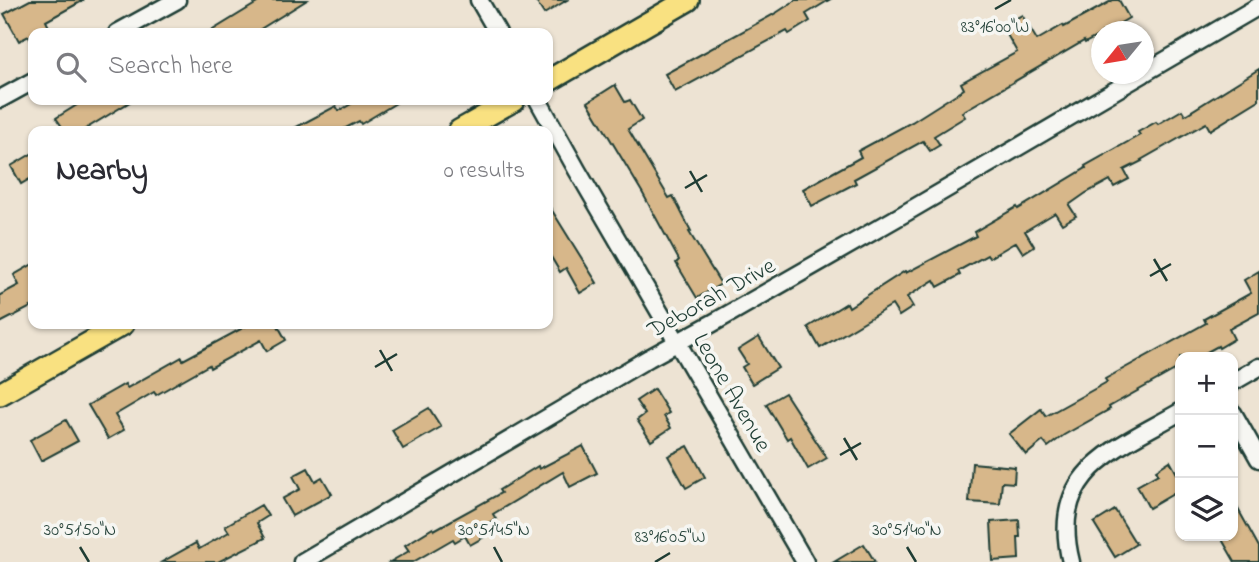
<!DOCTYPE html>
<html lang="en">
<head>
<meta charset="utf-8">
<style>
  :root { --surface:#fff; --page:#f2f2f3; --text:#2b2b33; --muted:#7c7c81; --line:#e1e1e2 }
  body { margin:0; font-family:"Indie Flower",sans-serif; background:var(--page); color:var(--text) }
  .controls { position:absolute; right:21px; bottom:21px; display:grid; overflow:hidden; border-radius:14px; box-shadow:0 2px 5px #0004 }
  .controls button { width:63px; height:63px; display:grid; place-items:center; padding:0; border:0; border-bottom:2px solid var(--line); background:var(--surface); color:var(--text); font:35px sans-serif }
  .compass { position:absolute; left:1091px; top:21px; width:63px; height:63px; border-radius:50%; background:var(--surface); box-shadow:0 2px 5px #0004; rotate:240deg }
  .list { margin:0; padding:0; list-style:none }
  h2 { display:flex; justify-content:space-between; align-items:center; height:91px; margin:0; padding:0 28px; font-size:30px }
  h2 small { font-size:23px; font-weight:400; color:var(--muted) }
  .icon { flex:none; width:38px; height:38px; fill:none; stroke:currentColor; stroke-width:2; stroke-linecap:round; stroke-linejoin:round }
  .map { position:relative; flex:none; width:1259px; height:562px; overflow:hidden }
  .search { position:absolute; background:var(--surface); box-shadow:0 2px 5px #0004; left:28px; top:28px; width:525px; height:77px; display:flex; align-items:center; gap:18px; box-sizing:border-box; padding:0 24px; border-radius:14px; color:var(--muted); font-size:26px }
  .panel { position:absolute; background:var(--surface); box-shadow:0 2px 5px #0004; left:28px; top:126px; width:525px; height:203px; border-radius:14px }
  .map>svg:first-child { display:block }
  .building { fill:#d7b78a; stroke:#1f3d34; stroke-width:2 }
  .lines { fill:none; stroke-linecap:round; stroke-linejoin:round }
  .minor-casing { stroke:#1f3d34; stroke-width:21 }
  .major-casing { stroke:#1f3d34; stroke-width:26 }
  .minor { stroke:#f6f6f2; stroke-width:16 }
  .major { stroke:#f9e181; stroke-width:21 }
  .ticks { fill:none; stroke:#1f3d34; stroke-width:2.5 }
  .labels { text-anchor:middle; stroke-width:7; stroke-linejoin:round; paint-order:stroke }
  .street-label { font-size:24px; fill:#1f3d34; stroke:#f6f6f2 }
  .ticks-label { font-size:18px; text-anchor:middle; fill:#1f3d34; stroke:#f6f6f2; stroke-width:7; stroke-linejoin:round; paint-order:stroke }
</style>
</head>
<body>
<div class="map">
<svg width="1259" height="562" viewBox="0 0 1259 562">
  <rect width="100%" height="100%" fill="#ede3d3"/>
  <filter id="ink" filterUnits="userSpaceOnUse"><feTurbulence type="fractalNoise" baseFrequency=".0143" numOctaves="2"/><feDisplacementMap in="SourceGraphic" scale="14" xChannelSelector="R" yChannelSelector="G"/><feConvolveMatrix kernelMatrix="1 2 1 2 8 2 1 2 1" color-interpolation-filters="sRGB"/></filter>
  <g filter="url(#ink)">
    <g class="building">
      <path d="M30 0H84L46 21 50 29 41 33H33V37L30 39 29 36 19 41 4 14Z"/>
      <path d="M262 0H307L254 33H208Z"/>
      <path d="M535 0H567L544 14Z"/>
      <path d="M796 0H829L806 14 810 21 789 34 787 31 675 92 665 74 776 13Z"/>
      <path d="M1113 0H1119L1129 18 1105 32H1102V34L1085 43 1084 41 962 112 965 117 934 136 940 145 930 151 923 141 854 179 856 183 812 206 803 189 861 157 858 151 912 122 964 89 961 83 1017 52 1002 26 1022 15 1037 40 1063 25 1064 27Z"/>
      <path d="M1259 69V100L1210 130 1206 123 1141 160 1142 161 1124 170 1129 179 1114 187 1110 180 1086 193 1069 205 1076 216 1062 224 1055 213 1025 231 1034 246 1023 253 1016 242 989 258 987 255 958 271 960 275 938 287 934 280 907 297 913 307 899 316 892 305 820 348 808 327 847 303 849 307 905 271 906 273 976 236 974 232 1017 207 1018 209 1086 168 1085 166 1140 135 1138 132 1156 122 1158 124 1182 110 1185 115Z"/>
      <path d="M615 85 625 102 630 100 642 120 628 129 669 198 673 196 691 231 689 232 721 284 697 298 676 263 679 260 642 192 588 102Z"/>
      <path d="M85 100H133L82 131H65L56 118Z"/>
      <path d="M358 100H401L361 124 359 121 340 131H289L336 106 339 111Z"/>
      <path d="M33 153V177L21 184 11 166Z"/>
      <path d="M548 204 597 283 580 293 566 268 560 272 548 252Z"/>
      <path d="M33 264V306L0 323V295L19 285 14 275Z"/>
      <path d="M1259 271V313L1229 329 1234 339 1219 348 1218 346 1198 357H1180V367L1109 407 1110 409 1064 435 1048 447 1043 441 1026 455 1009 434 1041 409 1046 416 1107 382 1105 379 1206 323 1204 319 1251 293 1244 280Z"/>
      <path d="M250 324H277L286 340 267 351 261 340 210 368 209 365 156 395 154 392 115 415 124 430 108 439 88 405 125 384 127 388 182 357 183 360Z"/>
      <path d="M759 337 778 368 752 384 742 367 747 364 738 350Z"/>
      <path d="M654 389 669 413 664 416 671 428 651 441 637 420 645 414 636 401Z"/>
      <path d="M785 393 827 458 808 469 790 437 787 439 766 404Z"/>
      <path d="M429 408 441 427 403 449 392 430Z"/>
      <path d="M66 420 78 441 41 461 30 440Z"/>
      <path d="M583 446 597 473 570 487 563 472 493 514 496 519 479 528 484 537 470 545 465 536 455 542 453 539 413 562H390L409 551 405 545 433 528 434 530 501 493 499 490 538 466 539 469Z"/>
      <path d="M688 446 705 477 686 488 668 456Z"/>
      <path d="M1170 461 1180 479V490L1149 508 1137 486 1158 474 1156 470Z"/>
      <path d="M972 463 1015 467 1014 483 1002 482 1000 504 969 502Z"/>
      <path d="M308 468 315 481 322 477 332 494 292 516 282 499 300 489 293 476Z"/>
      <path d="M1233 500 1259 547V562H1235L1220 536H1233Z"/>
      <path d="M261 505 268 516 257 523 265 538 218 562H162L196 543 199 549 229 532 225 526Z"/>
      <path d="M1115 510 1136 544 1115 557 1094 523Z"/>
      <path d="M1019 520 1020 537H1018L1019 559 993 561 991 522Z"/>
      <path d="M864 544 875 562H834Z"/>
    </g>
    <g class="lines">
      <g class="minor-casing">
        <g id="minor">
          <path d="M479 0 498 33"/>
          <path d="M117 33 177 0"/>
          <path d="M1144 73 1259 6"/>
          <path d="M0 99 33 81"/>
          <path d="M538 100 577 170 805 562"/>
          <path d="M1233 382 1259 367"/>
          <path d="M1233 413 1259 459"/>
          <path d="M302 562 649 358 713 323 907 212 1143 74"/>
          <path d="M1071 562C1048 471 1116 449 1180 412"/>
        </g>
      </g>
      <g class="major-casing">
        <g id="major">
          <path d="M548 81 688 0"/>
          <path d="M459 131 514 100"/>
          <path d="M0 394 123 324"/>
        </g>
      </g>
      <use href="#minor" class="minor"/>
      <use href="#major" class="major"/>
    </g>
  </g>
  <path class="ticks" d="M995 9 1011 0M690 171 702 192M685 188 707 175M1154 259 1167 281M1150 276 1171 264M380 350 392 371M375 367 397 354M844 438 857 460M840 455 861 443M80 547 89 562M494 547 502 562M907 547 916 562M655 562 670 553"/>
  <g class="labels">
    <g class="street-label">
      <text transform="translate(711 297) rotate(-29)" y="8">Deborah Drive</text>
      <text transform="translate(733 392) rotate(60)" y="8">Leone Avenue</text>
    </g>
  </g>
  <g class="ticks-label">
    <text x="995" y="32">83°16'00"W</text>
    <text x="80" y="535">30°51'50"N</text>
    <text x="494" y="535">30°51'45"N</text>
    <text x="907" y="535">30°51'40"N</text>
    <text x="670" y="542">83°16'05"W</text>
  </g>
</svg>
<div class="controls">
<button>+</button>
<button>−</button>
<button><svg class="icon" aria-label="layers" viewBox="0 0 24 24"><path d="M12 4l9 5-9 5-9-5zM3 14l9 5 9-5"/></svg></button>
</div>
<svg class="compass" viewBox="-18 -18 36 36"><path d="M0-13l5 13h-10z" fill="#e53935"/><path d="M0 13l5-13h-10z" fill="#7c7c81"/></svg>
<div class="search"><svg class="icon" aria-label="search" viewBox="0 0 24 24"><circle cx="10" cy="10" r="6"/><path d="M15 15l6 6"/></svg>Search here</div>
<section class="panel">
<h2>Nearby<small>0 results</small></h2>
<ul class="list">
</ul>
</section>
</div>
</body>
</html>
